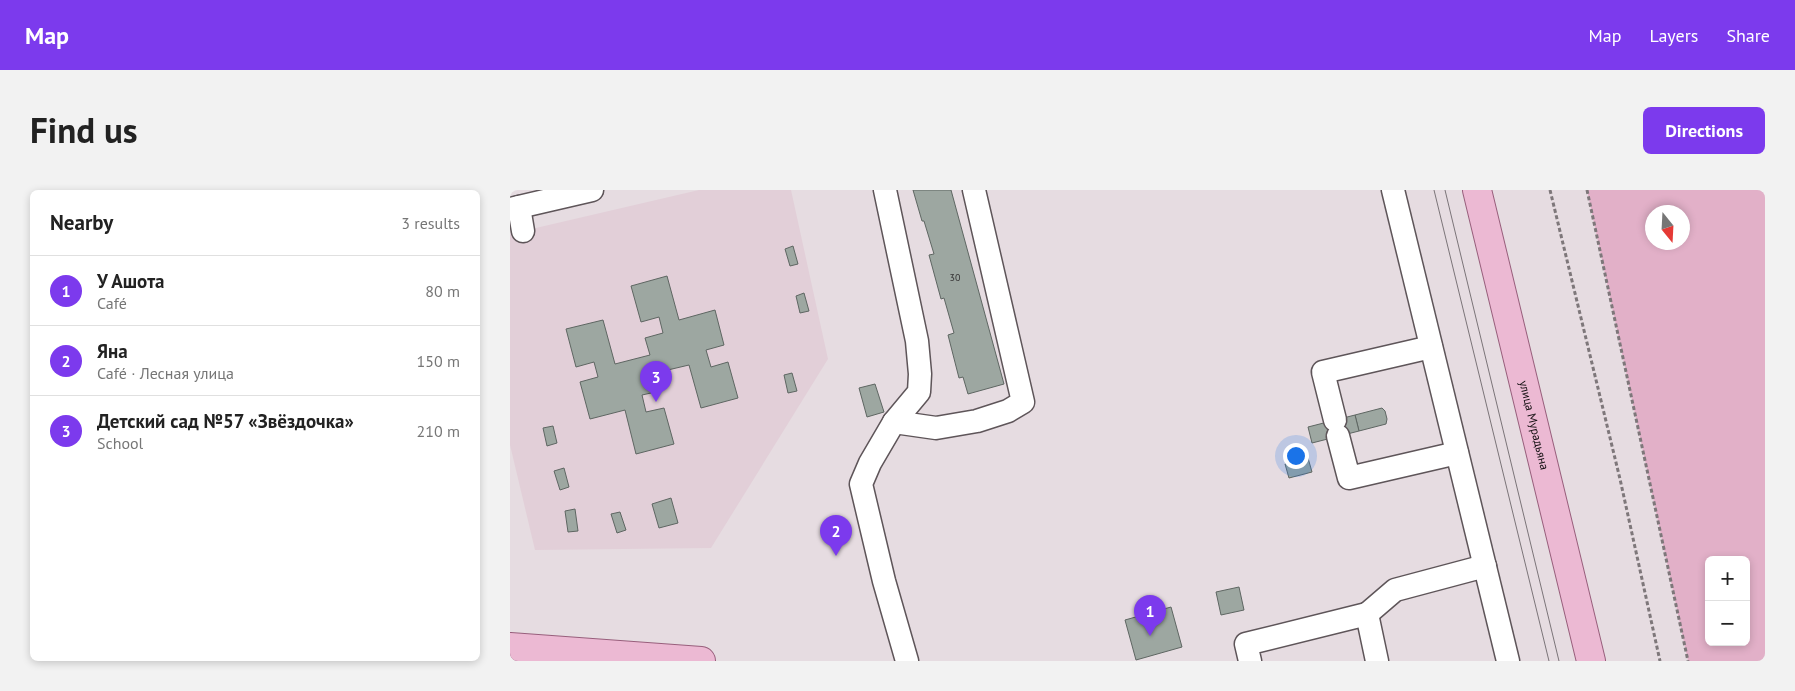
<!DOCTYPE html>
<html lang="en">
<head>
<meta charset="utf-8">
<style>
  :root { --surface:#fff; --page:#f2f2f2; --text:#222; --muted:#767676; --line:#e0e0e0; --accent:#7c3aed }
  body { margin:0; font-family:"PT Sans",sans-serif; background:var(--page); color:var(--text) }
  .controls { position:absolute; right:15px; bottom:15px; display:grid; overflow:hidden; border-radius:8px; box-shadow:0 2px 8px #0003 }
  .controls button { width:45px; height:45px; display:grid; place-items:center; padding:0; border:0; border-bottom:1px solid var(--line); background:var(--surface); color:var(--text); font:25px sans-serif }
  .compass { position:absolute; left:1135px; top:15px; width:45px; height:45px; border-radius:50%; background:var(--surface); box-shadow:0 2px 8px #0003; rotate:162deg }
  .you { position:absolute; left:785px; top:265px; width:18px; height:18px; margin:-12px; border:4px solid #fff; border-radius:50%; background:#1a73e8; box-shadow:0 0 0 8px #1a73e833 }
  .badge { display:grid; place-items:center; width:32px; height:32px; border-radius:50%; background:var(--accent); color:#fff; font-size:16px; font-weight:700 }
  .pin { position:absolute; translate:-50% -41px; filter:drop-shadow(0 1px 2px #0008) }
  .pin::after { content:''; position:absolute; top:26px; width:18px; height:15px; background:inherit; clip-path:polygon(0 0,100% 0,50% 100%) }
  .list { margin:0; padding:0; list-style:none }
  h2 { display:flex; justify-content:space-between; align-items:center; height:65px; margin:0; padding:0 20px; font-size:21px }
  h2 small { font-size:16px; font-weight:400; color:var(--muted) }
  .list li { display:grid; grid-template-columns:32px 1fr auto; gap:15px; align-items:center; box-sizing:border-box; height:70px; padding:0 20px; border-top:1px solid var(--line) }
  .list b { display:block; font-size:19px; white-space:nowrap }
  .list p { margin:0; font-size:16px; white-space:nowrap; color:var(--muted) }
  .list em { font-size:16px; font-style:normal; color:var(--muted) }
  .map { position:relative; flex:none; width:1255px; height:471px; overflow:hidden; border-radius:8px }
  header { display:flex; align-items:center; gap:30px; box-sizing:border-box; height:70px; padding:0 25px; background:var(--accent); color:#fff }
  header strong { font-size:24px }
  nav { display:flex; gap:28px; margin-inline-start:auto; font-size:18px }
  .intro { display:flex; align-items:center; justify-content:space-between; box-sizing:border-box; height:120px; padding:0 30px }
  h1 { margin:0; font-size:35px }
  .button { padding:12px 22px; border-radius:8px; background:var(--accent); color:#fff; font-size:18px; font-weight:700 }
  main { display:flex; gap:30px; padding:0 30px }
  aside { flex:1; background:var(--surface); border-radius:8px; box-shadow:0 2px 8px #0003 }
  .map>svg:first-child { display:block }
  .built { fill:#e2cfd8 }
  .green { fill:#e2b0c8; fill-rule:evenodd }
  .building { fill:#9da7a1; stroke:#5e6662 }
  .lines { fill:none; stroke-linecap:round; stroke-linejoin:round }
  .minor-casing { stroke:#5e5559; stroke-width:25 }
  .major-casing { stroke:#985f7c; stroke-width:30 }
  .path { stroke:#7e777a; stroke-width:3; stroke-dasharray:4 2.5; stroke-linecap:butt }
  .minor { stroke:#fff; stroke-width:22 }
  .major { stroke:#ecb9d3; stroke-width:28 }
  .tram { stroke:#7b7478; stroke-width:1 }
  .labels { text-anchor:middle; stroke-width:5; stroke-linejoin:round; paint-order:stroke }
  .number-label { font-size:10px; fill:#363535 }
  .street-label { font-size:12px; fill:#130f11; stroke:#e6dce1 }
</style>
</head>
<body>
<header>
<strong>Map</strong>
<nav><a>Map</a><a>Layers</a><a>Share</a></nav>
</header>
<div class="intro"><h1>Find us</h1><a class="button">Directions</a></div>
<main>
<aside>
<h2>Nearby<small>3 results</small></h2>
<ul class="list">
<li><span class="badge">1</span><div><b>У Ашота</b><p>Café</p></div><em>80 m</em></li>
<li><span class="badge">2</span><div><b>Яна</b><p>Café · Лесная улица</p></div><em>150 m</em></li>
<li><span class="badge">3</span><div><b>Детский сад №57 «Звёздочка»</b><p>School</p></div><em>210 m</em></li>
</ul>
</aside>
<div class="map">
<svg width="1255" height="471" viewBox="0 0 1255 471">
  <rect width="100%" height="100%" fill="#e6dce1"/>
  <path class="built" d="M189 0H281L318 169 201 358 25 360 0 255V44Z"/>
  <path class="green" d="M1077 0H1255V471H1178ZM1142 22H1172V52H1142ZM1199 370H1236V452H1199Z"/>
  <g class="building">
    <path d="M403 0H441L494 194 458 204 453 187 449 188 438 145 444 143 434 108 431 109 419 65 424 64 414 31H412Z"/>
    <path d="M283 56 288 74 280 76 275 59Z"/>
    <path d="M157 86 169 130 205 120 214 155 196 160 201 177 218 172 228 208 191 218 179 175 145 183 150 201 132 205 136 222 154 218 164 254 126 264 115 220 80 229 70 192 88 187 84 172 66 177 56 139 93 130 105 174 140 165 135 148 153 143 149 127 131 132 121 96Z"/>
    <path d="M294 103 299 121 290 123 286 106Z"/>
    <path d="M282 183 287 201 278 203 274 185Z"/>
    <path d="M365 194 374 222 357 227 349 198Z"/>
    <path d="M872 218 875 221 877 229 876 234 849 241 845 225Z"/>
    <path d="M845 225 849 241 802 253 798 237Z"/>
    <path d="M43 236 47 253 37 256 33 238Z"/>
    <path d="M798 268 802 282 779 288 775 274Z"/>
    <path d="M54 278 59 297 50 300 44 281Z"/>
    <path d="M161 308 168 333 149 338 142 314Z"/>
    <path d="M65 319 68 341 58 342 55 321Z"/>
    <path d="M110 322 116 340 107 343 101 324Z"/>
    <path d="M729 397 734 420 711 425 706 402Z"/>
    <path d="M661 417 672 457 626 470 615 430Z"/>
  </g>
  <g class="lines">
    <g class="minor-casing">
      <g id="minor">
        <path d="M375 0 407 151 410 184 409 202 384 232 360 273 351 294 374 391 397 471"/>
        <path d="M883 0 998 471"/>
        <path d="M9 17 13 41"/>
        <path d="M0 19 82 0"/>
        <path d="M825 230 813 182 921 157"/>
        <path d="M384 232 426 238 467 231 498 221 513 212 464 0"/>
        <path d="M828 246 839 288 947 263"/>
        <path d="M857 424 885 400 975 376"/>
        <path d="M740 471 736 454 857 424 867 471"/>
      </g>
    </g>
    <g class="major-casing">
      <g id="major">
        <path id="s1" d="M967 0 1081 471"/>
        <path d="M0 457 191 471"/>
      </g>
    </g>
    <g class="path">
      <path d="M1040 0 1110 289 1150 471"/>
      <path d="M1077 0 1178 471"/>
    </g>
    <use href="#minor" class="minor"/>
    <use href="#major" class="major"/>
    <g class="tram">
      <path d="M924 0 1039 471"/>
      <path d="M935 0 1049 471"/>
    </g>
  </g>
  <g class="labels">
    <g class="number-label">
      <text x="445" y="91">30</text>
    </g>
    <g class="street-label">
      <text dy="4" stroke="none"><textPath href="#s1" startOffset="242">улица Мурадьяна</textPath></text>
    </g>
  </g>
</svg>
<div class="controls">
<button>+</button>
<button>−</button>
</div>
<svg class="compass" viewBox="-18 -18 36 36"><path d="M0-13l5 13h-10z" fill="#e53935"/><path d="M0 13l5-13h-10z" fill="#767676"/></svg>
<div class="you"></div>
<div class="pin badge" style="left:640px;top:446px">1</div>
<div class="pin badge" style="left:326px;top:366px">2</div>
<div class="pin badge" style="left:146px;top:212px">3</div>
</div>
</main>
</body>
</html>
